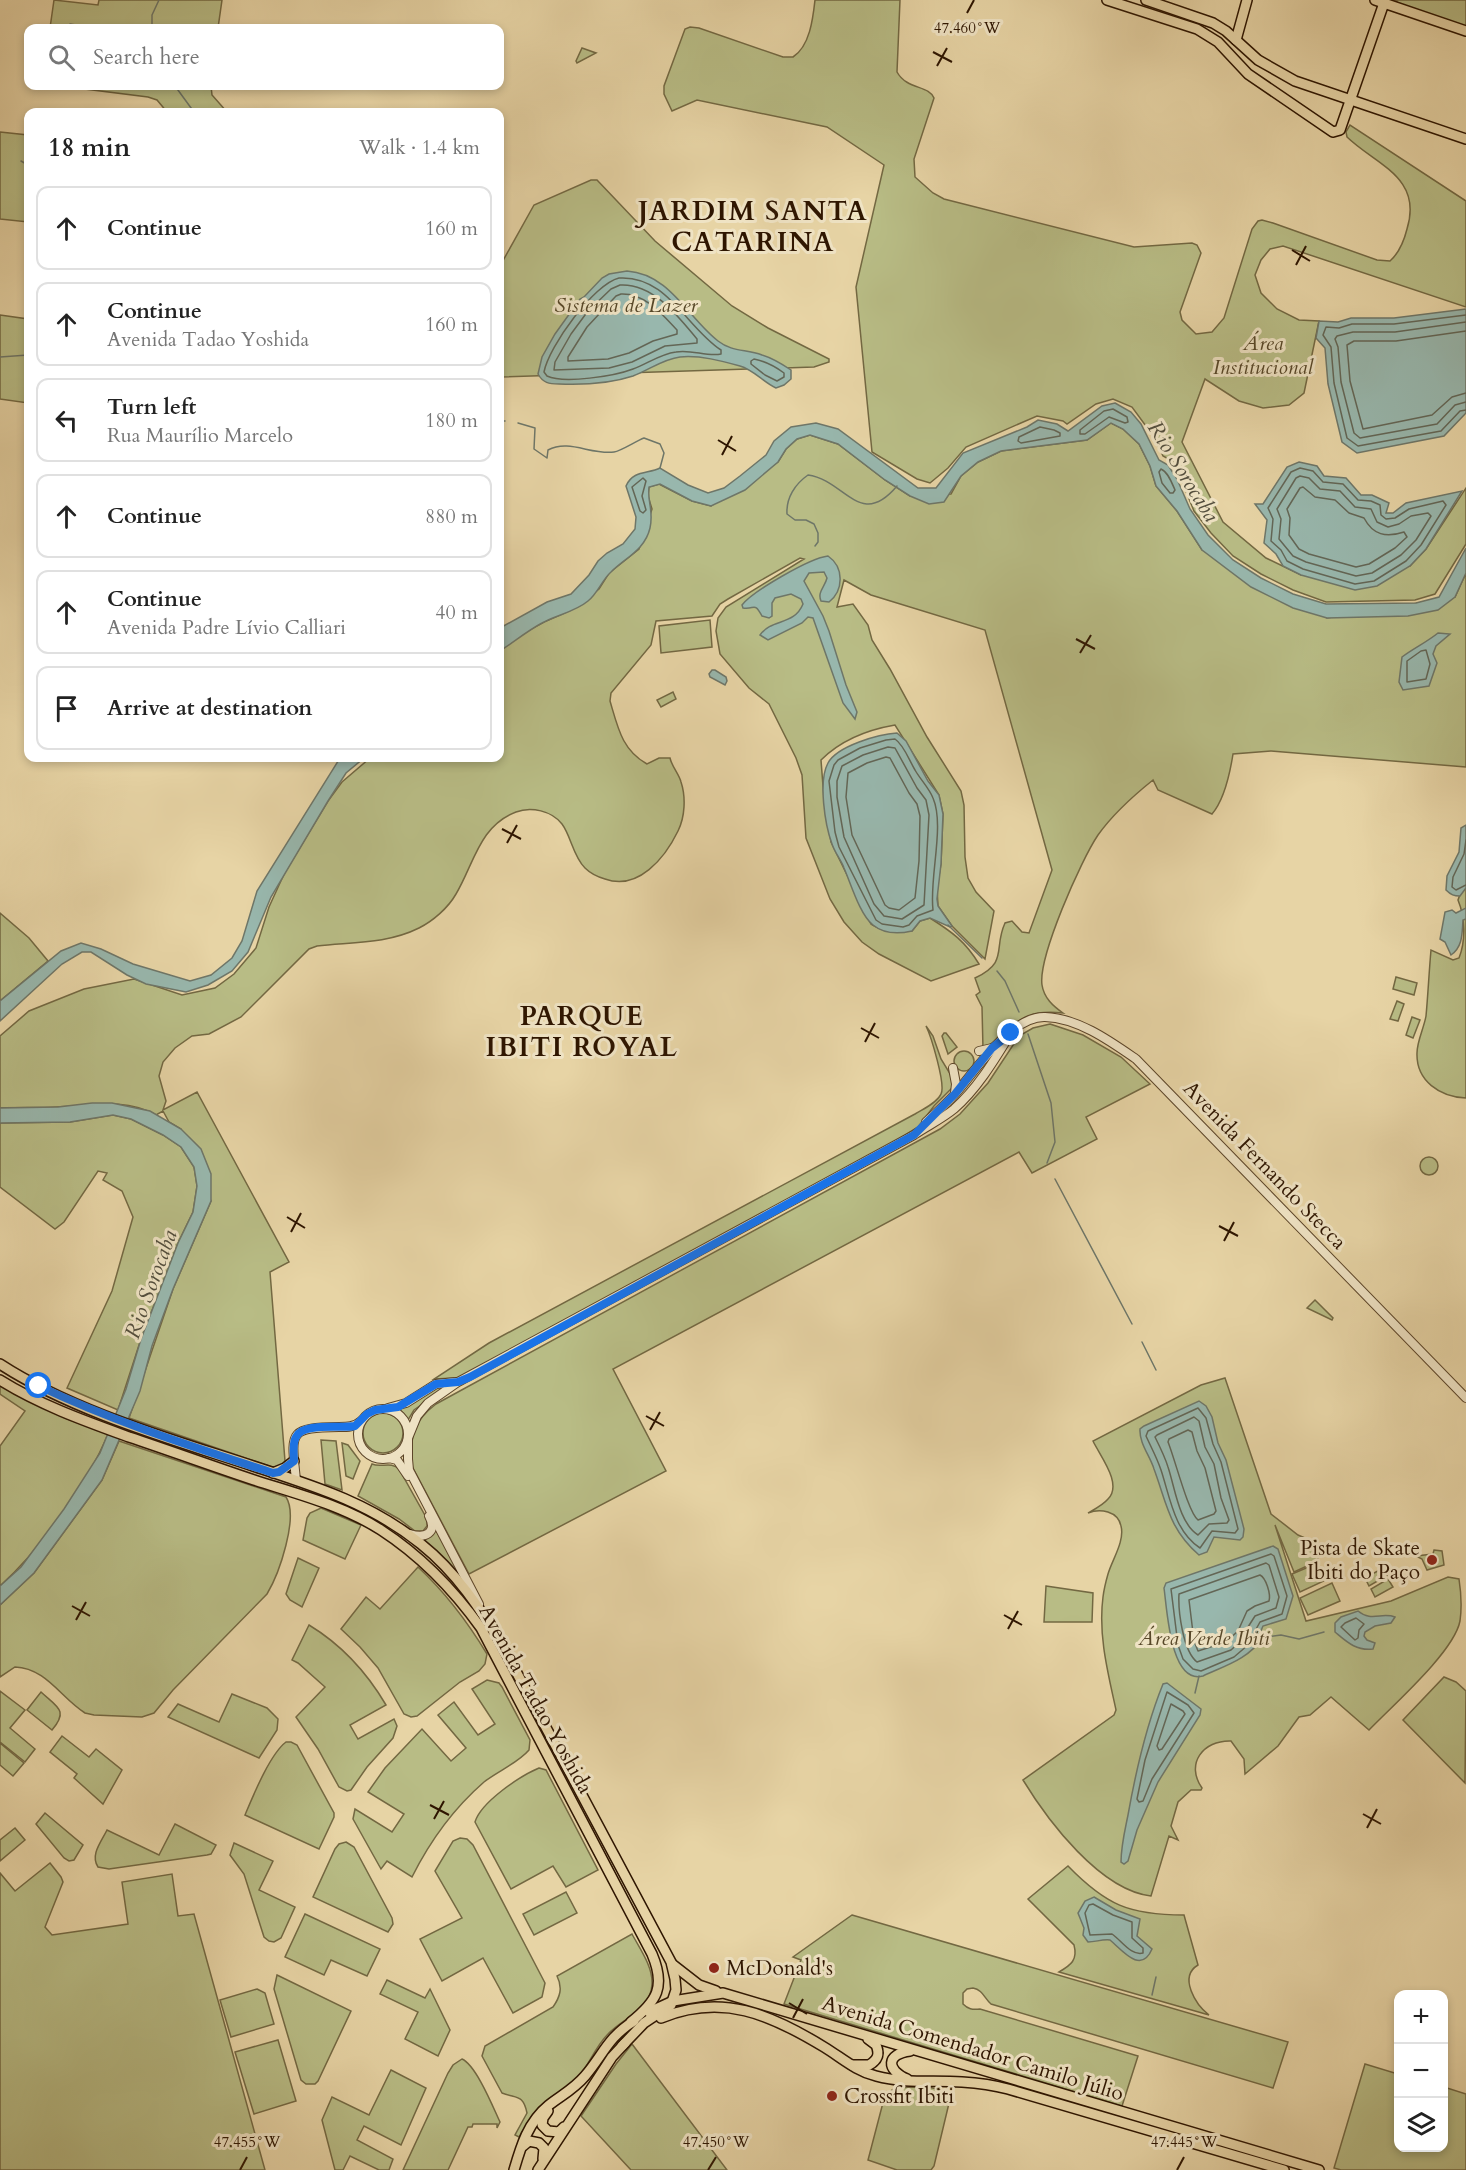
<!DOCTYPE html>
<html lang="en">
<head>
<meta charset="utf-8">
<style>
  :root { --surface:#fff; --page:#f6f6f6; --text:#222; --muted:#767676; --line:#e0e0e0 }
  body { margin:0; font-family:Cardo,serif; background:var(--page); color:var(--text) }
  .controls { position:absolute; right:18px; bottom:18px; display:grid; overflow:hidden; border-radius:12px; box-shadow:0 3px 9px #0003 }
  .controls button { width:54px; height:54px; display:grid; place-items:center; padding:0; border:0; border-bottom:2px solid var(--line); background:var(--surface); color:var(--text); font:30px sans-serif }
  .stop { position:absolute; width:18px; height:18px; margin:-14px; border:4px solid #1a73e8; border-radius:50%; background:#fff }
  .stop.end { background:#1a73e8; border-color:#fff; box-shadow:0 2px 6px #0008 }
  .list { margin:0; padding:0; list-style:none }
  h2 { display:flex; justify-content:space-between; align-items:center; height:78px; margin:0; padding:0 24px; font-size:26px }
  h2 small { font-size:20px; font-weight:400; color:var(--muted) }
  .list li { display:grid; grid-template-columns:39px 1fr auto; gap:18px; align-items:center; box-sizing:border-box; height:84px; margin:0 12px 12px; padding:0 12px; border:2px solid var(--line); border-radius:12px }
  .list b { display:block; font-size:22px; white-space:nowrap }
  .list p { margin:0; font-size:20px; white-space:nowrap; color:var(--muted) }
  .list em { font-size:20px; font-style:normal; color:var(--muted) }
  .icon { flex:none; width:33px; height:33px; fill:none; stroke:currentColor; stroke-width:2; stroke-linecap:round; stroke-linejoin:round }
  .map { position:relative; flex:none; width:1466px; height:2170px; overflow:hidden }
  .search { position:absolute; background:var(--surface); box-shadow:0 3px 9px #0003; left:24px; top:24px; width:480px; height:66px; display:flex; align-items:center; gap:15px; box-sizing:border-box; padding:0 21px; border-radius:12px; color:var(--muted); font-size:22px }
  .panel { position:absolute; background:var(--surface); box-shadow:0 3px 9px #0003; left:24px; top:108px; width:480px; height:654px; border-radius:12px }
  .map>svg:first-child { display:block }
  .green { fill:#b8bc85; stroke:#736842; stroke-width:1.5 }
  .water { fill:#98b7ad; stroke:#6e7668; stroke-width:1.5 }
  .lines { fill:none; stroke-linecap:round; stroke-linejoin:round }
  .shore { stroke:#636656; stroke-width:1.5 }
  .stream { stroke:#6e7668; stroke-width:1.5 }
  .minor-casing { stroke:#5c4529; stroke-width:10 }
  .major-casing { stroke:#2e1500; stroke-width:12 }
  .minor { stroke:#efe3c4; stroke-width:8 }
  .major { stroke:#e7d4a5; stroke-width:9 }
  .route { stroke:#1a73e8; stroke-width:8 }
  .ticks { fill:none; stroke:#2e1500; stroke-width:2 }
  .poi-dot { fill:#8f2418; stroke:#efe3c4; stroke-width:2 }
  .labels { text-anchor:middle; stroke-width:6; stroke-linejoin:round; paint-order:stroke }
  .park-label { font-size:21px; font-style:italic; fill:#574728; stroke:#efe3c4 }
  .street-label { font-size:21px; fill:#2e1500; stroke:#efe3c4 }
  .poi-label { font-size:21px; fill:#2e1500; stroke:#efe3c4; text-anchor:start }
  .water-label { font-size:22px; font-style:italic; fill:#534e3d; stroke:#efe3c4 }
  .district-label { font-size:27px; font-weight:bold; letter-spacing:1.5px; fill:#2e1500; stroke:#efe3c4 }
  .ticks-label { font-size:15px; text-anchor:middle; fill:#2e1500; stroke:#efe3c4; stroke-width:6; stroke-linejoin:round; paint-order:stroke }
</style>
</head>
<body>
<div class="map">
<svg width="1466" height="2170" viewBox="0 0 1466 2170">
  <rect width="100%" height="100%" fill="#e7d4a5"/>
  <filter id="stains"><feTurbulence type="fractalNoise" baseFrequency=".00333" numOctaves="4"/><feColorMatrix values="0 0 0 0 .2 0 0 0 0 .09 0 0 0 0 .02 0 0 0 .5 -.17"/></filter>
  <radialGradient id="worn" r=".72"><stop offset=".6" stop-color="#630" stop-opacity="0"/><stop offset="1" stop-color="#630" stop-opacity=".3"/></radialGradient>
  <g class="green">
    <path d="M54 0 98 5 99 0H222L218 28H50Z"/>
    <path d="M815 0H900L897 72C907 90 929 85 934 98L914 159 915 177 933 193 944 199 1134 247 1192 243 1197 245 1201 253 1180 312 1182 320 1196 334 1212 332 1224 318 1252 229 1258 221 1262 220 1273 223 1377 260 1390 261C1399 253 1404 241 1407 229 1423 177 1376 165 1347 137L1346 132 1350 125 1466 201V307L1283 246 1270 249 1261 260 1255 275 1261 293 1277 309 1299 320 1319 321 1304 393 1289 405 1263 408 1239 401 1205 379 1182 442 1223 522 1266 558 1301 575 1410 566 1426 549 1466 488V544L1435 594 1415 600 1326 602 1293 590 1261 574 1233 556 1211 533 1194 511 1174 462 1163 456 1154 437 1132 407 1113 399 1096 404 1067 424 1063 421 1037 416 966 447 948 468 930 483 917 479 872 452 856 287 884 165 827 127 697 100 672 111 664 94V86L685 29 690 27 699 28 783 57H793C810 46 813 18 815 0Z"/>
    <path d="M1394 0H1466V28L1396 4 1397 1Z"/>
    <path d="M582 48 596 53 577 63 576 61Z"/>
    <path d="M85 86H211L212 95 227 112H167L157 100 148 97 85 89Z"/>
    <path d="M0 132 28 135V222L0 219Z"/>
    <path d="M591 180H597L655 241 732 306 768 328 829 359V362L814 367 500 377V266L534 205Z"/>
    <path d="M0 315 28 319V403L0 399Z"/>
    <path d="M1111 423 1123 429 1139 444 1150 466 1156 486 1177 511 1202 550 1327 618 1455 597 1466 573V767L1271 751 1233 754C1230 773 1225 799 1212 814L1158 790 1153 780C1133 796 1113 814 1098 835 1081 860 1038 957 1042 985 1044 998 1053 1006 1063 1013 1015 1008 1018 1028 983 1049L982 1007 976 995 980 992 975 978C1009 962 993 949 1005 923L1012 921 1022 932 1029 933 1052 870 985 630 871 595 844 580 837 607 853 604 868 625 872 640 890 669 927 737 961 791 964 805 965 857 968 878 976 892 994 911 985 959 952 926 938 906 937 888 941 864 943 814 939 795 895 725C866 730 841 740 821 760L824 799 831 842 871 924C885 933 896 932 912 931L920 921 930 918C952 932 965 941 979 964L931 981 879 954 862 942 844 922 830 899 806 838 802 775 796 758 769 704 749 688 720 654 716 631 718 618 726 607 804 559 800 558 728 599 720 604 712 616 656 621 651 645 611 693 610 701C618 728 622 750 647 764L659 758H670C672 767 679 774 681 782 686 797 685 817 678 831 665 858 638 891 605 879 598 877 591 874 585 868 573 856 571 836 562 824 552 811 531 806 516 812 479 826 474 864 456 894 448 908 433 921 419 928 387 944 352 942 317 946L309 949 241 1017 209 1034 192 1036 175 1048 163 1062 159 1076 166 1101 163 1110 197 1092 289 1262 270 1272 285 1461 282 1466 272 1467 129 1418 173 1289 211 1201 181 1129 169 1122 163 1111 156 1115C125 1097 89 1106 56 1107 37 1108 19 1107 0 1108V1036L29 1011 84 989 134 979 182 995 215 988 234 974 256 948 269 907 285 872 328 801 342 782 370 758H500V651L520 635 544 622 571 610 599 589 609 573 639 549 652 509 648 496 649 487 659 484 692 501 711 506 778 462 786 449 797 439 810 435 838 444 885 480 910 496 951 494 961 476 978 462 1001 451 1087 440Z"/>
    <path d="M710 620 712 647 661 653 659 626Z"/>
    <path d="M673 692 676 699 661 707 657 700Z"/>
    <path d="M1466 878V1098C1440 1097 1416 1081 1417 1053 1417 1041 1424 1028 1426 1016 1428 995 1429 972 1431 950L1453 960 1459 958C1466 941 1465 917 1458 900Z"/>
    <path d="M0 913 29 938 48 961 0 1001Z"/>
    <path d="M1396 977 1417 983 1414 995 1393 989Z"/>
    <path d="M1397 1001 1404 1004 1398 1021 1390 1019Z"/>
    <path d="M1412 1017 1420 1020 1413 1038 1406 1035Z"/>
    <path d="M1050 1024 1083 1035 1121 1057 1150 1084 1086 1117 1097 1139 1032 1173 1019 1152 613 1369 666 1471 469 1574 412 1466C410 1438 412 1422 436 1404L940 1129 960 1114 988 1083 1019 1036 1033 1028Z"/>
    <path d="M926 1026 933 1036 941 1059 952 1077V1088L934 1106 918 1127 883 1149 460 1378 414 1410 408 1420 399 1408 454 1378 434 1379 489 1343 915 1114C923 1109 937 1103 941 1094 946 1085 931 1036 926 1026Z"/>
    <path d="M944 1033H946L957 1047 948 1054 942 1036Z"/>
    <circle cx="964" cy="1061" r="10"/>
    <path d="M113 1115 131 1119 163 1135 181 1147 194 1167 197 1186 193 1212 178 1243 141 1339 118 1410 67 1388 112 1291 133 1217 122 1191 103 1180 107 1173 98 1171 64 1222 55 1229 0 1187V1123L70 1122Z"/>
    <circle cx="1429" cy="1166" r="9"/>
    <path d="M1315 1300 1333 1318 1332 1320 1307 1308Z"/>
    <path d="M1225 1378 1271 1514 1298 1535 1312 1541 1316 1540 1318 1561 1294 1572 1275 1525 1306 1621 1391 1601 1448 1577 1459 1579C1461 1592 1462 1607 1460 1621 1454 1652 1392 1706 1369 1730L1331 1697 1310 1715 1299 1717 1278 1746 1245 1774 1244 1759 1231 1741C1203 1740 1185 1764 1202 1788L1201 1790H1191L1178 1802 1171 1826 1178 1840 1169 1836 1151 1896C1100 1890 1048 1821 1023 1780L1114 1715 1116 1710C1108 1673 1098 1635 1103 1597 1104 1589 1106 1581 1108 1574 1112 1560 1125 1541 1121 1526 1118 1511 1100 1508 1088 1513 1095 1509 1103 1505 1108 1499 1123 1484 1100 1456 1093 1441L1201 1385Z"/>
    <path d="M0 1382 65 1418 108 1434C87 1485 41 1549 0 1586V1446L25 1411 0 1394Z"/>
    <circle cx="383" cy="1433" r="20"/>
    <path d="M321 1440 336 1441 342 1490 325 1484Z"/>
    <path d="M119 1441 286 1497C299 1517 279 1574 267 1594L173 1690 154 1713 142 1717 94 1715 85 1713C61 1698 46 1668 15 1667L0 1677V1605L34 1573 102 1480Z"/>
    <path d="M342 1443 348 1445 360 1461 353 1479 346 1476Z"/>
    <path d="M372 1464C381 1468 391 1461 399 1469L427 1519V1526L423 1531H415L399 1519 358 1496Z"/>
    <path d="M321 1508 361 1525 345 1559 303 1540 307 1518 310 1513Z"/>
    <path d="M435 1528 462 1577 422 1539 431 1536Z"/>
    <path d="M1434 1550 1442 1551 1444 1565 1427 1570 1422 1559 1416 1556 1433 1554Z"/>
    <path d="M298 1558 319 1568 302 1607 290 1600 286 1594Z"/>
    <path d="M1318 1563 1326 1580 1300 1592 1292 1574Z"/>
    <path d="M418 1567C446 1593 467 1621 487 1654L485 1664 479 1671 460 1682 417 1716 411 1717 404 1714 378 1668 360 1647 341 1629 366 1597 380 1609Z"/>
    <path d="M1383 1568 1388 1575 1369 1586 1365 1578Z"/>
    <path d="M1388 1579 1393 1587 1375 1597 1371 1589Z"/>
    <path d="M1332 1583 1340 1601 1308 1615 1300 1598Z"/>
    <path d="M1046 1586 1093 1593 1092 1622H1044Z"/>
    <path d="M309 1625C342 1645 366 1671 386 1705L350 1725 358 1739 394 1719 397 1726 393 1738 367 1767 351 1790 347 1791 339 1787 318 1749 296 1717 325 1687 298 1663 292 1660Z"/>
    <path d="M1444 1677 1456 1682 1466 1691 1465 1783 1403 1720Z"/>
    <path d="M487 1680 499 1683 502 1687 530 1740 529 1750C518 1763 498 1771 484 1782 453 1809 430 1841 412 1877L387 1861 381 1869 353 1819 355 1809 392 1832 404 1814 368 1792 385 1768 422 1729 451 1761 466 1748 438 1715 454 1702 478 1735 495 1724 472 1689Z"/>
    <path d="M0 1691 25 1710 10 1728 35 1749 25 1762 0 1742Z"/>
    <path d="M41 1692C57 1707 69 1710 52 1730L27 1710Z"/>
    <path d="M232 1694 267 1708 278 1719 277 1730 259 1758 168 1717 178 1704 219 1722Z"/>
    <path d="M62 1736 89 1757 96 1749 122 1770 103 1804 74 1778 77 1774 50 1752Z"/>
    <path d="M286 1742H291L297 1745 334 1813V1817L319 1849 245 1815C253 1796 270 1754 286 1742Z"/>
    <path d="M0 1743 24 1763 13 1776 0 1765Z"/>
    <path d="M539 1768 546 1770 598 1870 566 1887 553 1866 511 1889 475 1822C481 1802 520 1776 539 1768Z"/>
    <path d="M45 1813 83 1845 74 1860 69 1861 64 1858 36 1824Z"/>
    <path d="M175 1824 216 1845 211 1854 207 1855 109 1869 98 1867C90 1855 101 1842 107 1830L159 1855Z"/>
    <path d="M15 1828 25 1840 0 1861V1840Z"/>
    <path d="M460 1838 467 1839 473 1845 545 1983 542 1997 513 2013 483 1958 442 1981 420 1939 462 1918 435 1871 453 1841Z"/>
    <path d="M346 1842 354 1847 392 1918 393 1924 388 1932 313 1897 335 1849 339 1844Z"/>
    <path d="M234 1843 273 1861 259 1890 295 1907 281 1938 274 1942 269 1941 264 1937 244 1874 230 1855Z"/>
    <path d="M50 1863 61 1877 63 1882 45 1927 52 1935 128 1924 122 1882 172 1874 178 1916 194 1914 265 2170H0V1873L15 1891Z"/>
    <path d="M1068 1866C1106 1905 1129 1915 1184 1915L1198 1965C1178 1977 1196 2005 1209 2015L1059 1972C1071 1965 1078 1960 1074 1945L1028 1899Z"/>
    <path d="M566 1892 577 1913 534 1935 523 1914Z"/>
    <path d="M305 1914 380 1949 367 1976 331 1960 324 1975 285 1957Z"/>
    <path d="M852 1915 1288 2042 1273 2088 991 2004C984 1998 983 1990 973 1988L967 1989 963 1993V2004C968 2009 972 2010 980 2009L1138 2056 1122 2106 784 2004 801 1960 793 1957Z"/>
    <path d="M632 1934C640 1949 653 1967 652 1984 651 2010 623 2018 608 2034 596 2046 590 2062 580 2076 561 2099 534 2110 519 2137L515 2135 527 2113C523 2094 517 2099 502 2093L482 2056 485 2046 553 2007C560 1997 563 1988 557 1976Z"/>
    <path d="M277 1975 351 2011 318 2081 315 2084H306L301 2080 274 1989Z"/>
    <path d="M387 1980 425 1998 430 1989 450 2030 438 2056 405 2039 418 2012 380 1994Z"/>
    <path d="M257 1989 265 1993 274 2024 231 2037 220 2000Z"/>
    <path d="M278 2040 296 2101 254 2114 235 2052Z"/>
    <path d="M632 2044 727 2170H631L581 2116 616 2064Z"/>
    <path d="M462 2059C476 2065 493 2107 500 2122L497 2128V2124H473L472 2127H468L448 2170H403L448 2073 453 2065Z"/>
    <path d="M1365 2064 1398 2074V2148H1444V2087L1466 2094V2170H1341L1334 2168Z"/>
    <path d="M391 2070 426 2088 401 2145 364 2126 357 2140 393 2159 389 2170H379L350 2156 343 2170H335L322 2120 332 2097 369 2115Z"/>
    <path d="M895 2088C910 2088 943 2082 950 2099L934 2166 931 2170H897L868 2160 885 2095Z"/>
  </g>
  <g class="water">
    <path d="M627 271C670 274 688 318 718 341 732 352 746 349 762 355 772 358 782 364 791 370V379L784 385 776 388C763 382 754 370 740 366 722 361 700 355 680 357 663 359 649 370 633 376 609 384 584 385 559 384 549 384 543 383 538 374L542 357 555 334 580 299 584 297 602 278 609 274Z"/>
    <path d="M1466 309V413L1444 436 1357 453 1342 442 1328 384 1325 348 1316 338 1319 321 1338 322 1351 318H1394Z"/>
    <path d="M1115 403 1131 412 1141 424 1159 460 1168 465 1177 479 1190 509 1208 535 1233 560 1261 578 1293 594 1326 604 1416 603 1439 597 1466 548V573L1455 597 1438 610 1408 616 1327 618 1293 608 1251 587 1202 550 1177 511 1156 486 1150 466 1139 444 1123 429 1111 423 1087 440 1001 451 978 462 961 476 944 502 929 504 910 496 885 480 838 444 810 435 797 439 786 449 778 462 745 490 711 506 692 501 660 484 649 487C647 501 654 511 650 528 645 550 625 558 611 572 602 580 598 593 588 601 575 612 556 615 542 623 527 631 514 642 500 651V628L547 602 571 594 589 575 598 561 607 553 623 544 635 529 636 517 626 486C633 470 648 474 660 468L688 485 708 493 724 488 740 476 766 455 774 441 791 427 816 423 838 429 918 488H936L963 453 1027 427 1038 420 1057 424 1068 431 1102 406Z"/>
    <path d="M1299 462 1317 466 1324 476 1346 478 1361 495H1372L1389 503 1386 513H1393L1406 503 1462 491 1426 549 1410 566 1377 586 1355 590 1301 575 1283 566 1276 554 1264 543 1267 520 1255 504H1263L1287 467Z"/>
    <path d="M828 556C844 567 844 590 829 602L821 601C817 592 825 587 827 578L824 572 809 573 804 581 823 616 829 631 846 685 857 712 855 719 843 703 813 618 808 617 802 623 768 640 760 635C772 618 794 626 803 604L801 599 791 594 775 598 772 603V616L769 618 762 616C754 601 755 610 743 608L742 605C753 591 810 558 828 556Z"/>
    <path d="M1438 633 1450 634 1436 646 1433 654 1437 663 1429 686 1403 690 1399 682 1402 657C1414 648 1427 642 1438 633Z"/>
    <path d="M712 670H715L726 677 727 681 725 685 710 677 709 674Z"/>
    <path d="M897 733 906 741 928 781 939 795 943 814 941 864 937 899 938 906 952 926 950 927 930 918 920 921 912 931C899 934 884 934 873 925 860 915 851 884 844 868 841 860 835 853 832 844 825 825 818 781 828 763 837 746 879 734 897 733Z"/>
    <path d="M340 758H364L346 773 328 801 271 897 248 952 232 971 208 985 186 992 146 984 127 975 91 952H82L62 964 0 1021V1001L61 951 81 943 101 949 133 964 190 981 211 975 232 958 242 941 257 891Z"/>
    <path d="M1466 825V888L1460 896C1454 896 1451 895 1446 890L1447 876 1459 852 1461 828Z"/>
    <path d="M1466 908V919L1463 920C1462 933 1463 947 1451 955L1445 942 1440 939 1445 912 1452 910 1456 913Z"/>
    <path d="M92 1103H112L150 1111 181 1129 201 1149 211 1174V1201L173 1289 152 1346 140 1391 102 1480 34 1573 0 1605V1586L21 1567 64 1509 100 1453 126 1389 141 1339 178 1243 193 1212 197 1186 194 1167 181 1147 163 1135 131 1119 113 1115 70 1122 0 1123V1108L58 1107Z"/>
    <path d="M1199 1401 1206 1406 1212 1417 1218 1443 1226 1460 1244 1529 1243 1537 1240 1540 1214 1537 1207 1552 1199 1555C1169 1529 1167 1504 1154 1469 1150 1456 1139 1443 1140 1429L1144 1426Z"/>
    <path d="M1273 1546 1278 1549 1293 1596 1286 1619 1263 1626 1260 1633 1262 1638C1249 1659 1224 1666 1203 1676 1170 1685 1167 1608 1164 1588L1166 1583Z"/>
    <path d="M1358 1611C1371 1622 1382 1612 1395 1617L1391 1623 1375 1626 1365 1632 1364 1636 1367 1640 1375 1643 1373 1649C1356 1651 1347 1642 1335 1632V1623L1341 1617Z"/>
    <path d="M1167 1683 1201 1709 1200 1715 1158 1782 1137 1830 1128 1861 1124 1864 1121 1862C1121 1846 1125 1830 1128 1815 1136 1770 1146 1726 1163 1684Z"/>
    <path d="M1094 1897 1116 1910 1140 1919 1137 1936 1152 1949C1141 1975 1122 1950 1110 1940 1102 1939 1096 1942 1088 1942L1083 1935 1084 1928 1078 1913 1085 1901Z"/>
  </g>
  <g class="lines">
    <g class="shore">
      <path d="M619 278C667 275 686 327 721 350V354C707 357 691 349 676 352 660 354 647 364 633 369 615 376 564 384 547 376L544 372C549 346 594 284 619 278Z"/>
      <path d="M620 285C653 283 678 316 697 339V343L665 346 632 362 609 368 554 370 555 362 571 334 588 311 611 289Z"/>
      <path d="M621 294C645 293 662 314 677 330V334L653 341 629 353 608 359 568 361V357L587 327 616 296Z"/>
      <path d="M1466 315 1394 324H1352L1339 328 1326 327 1323 335 1331 347 1334 383 1347 438 1358 446 1441 431 1460 411 1466 410"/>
      <path d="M1466 322 1395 332H1353L1337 336 1335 339 1338 347 1341 382 1354 433 1360 438 1437 424 1455 405 1466 402"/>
      <path d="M1466 331 1396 341H1354L1347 345 1350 381 1363 429 1432 415 1452 397 1466 393"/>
      <path d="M754 359C764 361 776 367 784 373V377L777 381 765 375 751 364V361Z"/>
      <path d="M1113 409 1127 417 1128 422 1125 423 1109 417 1085 434H1080V430L1104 411Z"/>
      <path d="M1040 427 1054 430 1060 433V436L1021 443 1018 441 1019 437Z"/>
      <path d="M1300 468 1313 471 1323 482 1343 484 1358 500 1371 501 1380 505 1381 515 1386 519 1395 518 1409 509 1443 501 1446 505 1421 545 1406 561 1374 581 1355 584 1303 569 1287 561 1281 550 1271 541 1273 519 1268 508 1291 472Z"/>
      <path d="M1161 469C1168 472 1172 483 1175 490L1173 493H1170L1162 483 1159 472Z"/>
      <path d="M1300 476 1309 478 1320 489 1340 491 1355 507 1371 509 1377 522 1388 527 1399 524 1411 516 1428 513 1431 516 1416 540 1401 555 1372 573 1356 576 1306 562 1293 556 1279 539 1281 519 1277 509 1296 478Z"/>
      <path d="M643 478 646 481 642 496 646 510 643 513 640 511 632 487Z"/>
      <path d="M1303 487 1315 497 1335 500 1349 513 1364 518C1373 535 1386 538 1404 532L1407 537 1395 548 1369 564 1356 567 1309 554 1299 549 1289 535 1290 518 1287 509 1300 488Z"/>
      <path d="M1426 650 1430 664 1426 679 1407 682V661L1421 651Z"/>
      <path d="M895 739C904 745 909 760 915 770 920 779 929 788 933 798 945 826 929 878 933 910L917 916 909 925 903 927 882 924 876 920 839 847 835 832 829 781 834 765 838 760 860 748 886 740Z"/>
      <path d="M888 747 895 748 917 788 926 800 929 815 924 905 902 919 884 916 874 904 844 837 837 797V781L842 766 863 755Z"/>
      <path d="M886 757 890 758 909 793 917 804 920 816 919 861 915 898 899 910 889 908 885 905 852 835 846 797 848 773 867 763Z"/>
      <path d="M1466 840 1464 854 1453 877 1452 887 1456 890 1466 885"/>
      <path d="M1198 1408 1206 1418 1213 1444 1221 1462 1238 1529 1235 1533 1212 1531 1200 1548C1174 1531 1170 1497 1161 1470 1157 1458 1151 1447 1146 1436L1148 1431Z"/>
      <path d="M1194 1417 1199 1421 1205 1447 1214 1464 1221 1498 1229 1520 1227 1523 1209 1524 1198 1535C1179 1523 1175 1488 1168 1467 1165 1457 1160 1447 1155 1437L1157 1435Z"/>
      <path d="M1188 1430 1192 1432 1197 1451 1205 1468 1216 1511 1214 1514 1198 1520C1188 1512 1175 1459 1168 1442L1169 1439Z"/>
      <path d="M1271 1554 1274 1556 1287 1596 1282 1614 1260 1622 1255 1631V1639L1234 1657 1201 1671 1193 1669 1183 1659 1178 1645 1171 1589Z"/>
      <path d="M1266 1563 1269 1565 1279 1597 1276 1608 1255 1616 1248 1627 1246 1636 1231 1650 1197 1662C1183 1651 1178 1611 1179 1594Z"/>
      <path d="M1260 1575C1266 1578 1271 1594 1269 1601L1255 1606 1247 1611 1238 1631 1226 1642 1198 1651 1194 1641 1189 1600Z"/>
      <path d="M1356 1618 1364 1624 1359 1630 1358 1638 1355 1640 1341 1627 1345 1623Z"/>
      <path d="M1167 1692 1188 1705 1194 1713 1152 1779 1143 1801 1139 1802 1137 1799 1145 1760Z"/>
      <path d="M1171 1704 1183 1711 1185 1714 1162 1749 1159 1750 1157 1746Z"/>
      <path d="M1093 1904 1113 1915 1132 1922V1938L1143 1948V1953C1131 1956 1122 1941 1112 1934L1090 1935 1085 1913 1089 1905Z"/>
    </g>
    <g class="stream">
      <path d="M70 24 93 28"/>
      <path d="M152 28V15L159 0"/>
      <path d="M175 86 194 112"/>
      <path d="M21 161 28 165"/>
      <path d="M0 357 28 355"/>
      <path d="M500 421H505"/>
      <path d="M518 423 535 428 534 449 547 458 548 450C569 439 591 455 614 452 621 451 636 441 644 438L660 444 664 453 660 468"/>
      <path d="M815 546 818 542V533L814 524 806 520H795L787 514C786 498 795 484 808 475 845 480 860 530 897 486"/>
      <path d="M948 925 982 958"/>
      <path d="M997 971 1005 981 1019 1012"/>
      <path d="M1028 1034 1051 1103 1055 1142 1047 1163"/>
      <path d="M1055 1179 1132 1324"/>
      <path d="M1142 1342 1156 1370"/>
      <path d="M1260 1638 1281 1635 1299 1639 1324 1632"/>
      <path d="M1195 1693 1199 1676"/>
      <path d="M1152 1995 1156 1977"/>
    </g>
    <g class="minor-casing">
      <g id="minor">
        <path d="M979 1051 992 1048"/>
        <path d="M953 1068 956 1084 955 1093"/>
        <path d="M926 1122C936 1113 947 1103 956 1093 976 1070 1011 1016 1045 1017 1078 1018 1110 1041 1136 1059L1466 1398"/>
        <path d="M388 1408 406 1403 436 1384 456 1382"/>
        <circle cx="383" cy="1434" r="25"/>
        <path d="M389 1458 397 1460 408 1476"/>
        <path d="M296 1480C291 1431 288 1428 339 1427 348 1427 354 1427 361 1421"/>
        <path d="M410 1534C425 1539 438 1533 429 1516"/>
        <path d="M479 1604 409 1470 408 1459V1438L417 1416 428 1403 458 1382 914 1135C927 1126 942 1119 954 1109 978 1088 995 1059 1011 1033"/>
      </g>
    </g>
    <g class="major-casing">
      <g id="major">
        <path d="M1107 0 1197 29 1218 42 1248 74 1333 132 1340 130 1341 127 1384 3"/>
        <path d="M1146 0 1213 23 1226 31 1258 60 1295 81 1466 139"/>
        <path d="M1375 0 1466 31"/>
        <path d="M1236 40 1247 0"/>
        <path d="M0 1364C72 1411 171 1439 253 1466 314 1486 370 1503 421 1544 456 1572 481 1609 503 1647L671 1962 675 1979 676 1990 671 2005 644 2023 622 2046"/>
        <path d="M0 1380C40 1405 85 1421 129 1437 171 1451 212 1466 254 1480 297 1494 342 1505 381 1530 421 1556 453 1589 481 1628L652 1954C666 1987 657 2001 631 2022"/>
        <path d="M273 1473 285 1468 294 1461"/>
        <path d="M672 1964 699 1985 716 1991"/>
        <path d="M649 2012 673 2001 723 1993 1319 2170"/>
        <path d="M661 2018C722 1993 770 2014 824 2047 842 2058 856 2071 876 2076 905 2084 933 2080 962 2082 978 2083 993 2085 1008 2089L1284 2170"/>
        <path d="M852 2065H869C878 2060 880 2054 876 2045L868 2039"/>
        <path d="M907 2079C886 2070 886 2054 910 2051"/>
        <path d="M548 2111 543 2118 542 2125 548 2131 559 2132 564 2127"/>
        <path d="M523 2146 529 2141 539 2143 544 2148 543 2159"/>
        <path d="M514 2170C521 2146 528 2122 549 2105 562 2095 574 2089 585 2076 603 2055 608 2037 634 2021"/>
        <path d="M538 2170 612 2057 625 2043"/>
      </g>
    </g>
    <use href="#minor" class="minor"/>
    <use href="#major" class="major"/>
  </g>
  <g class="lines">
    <path class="route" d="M39 1386C114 1422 194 1447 273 1473L279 1472 294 1461C294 1453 292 1444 296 1437 303 1422 340 1429 355 1426L367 1414 375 1410 398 1407 436 1384 458 1382 470 1377 914 1135 955 1094 992 1048 1011 1033"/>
  </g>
  <path class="ticks" d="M967 13 974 0M933 52 952 62M937 66 947 48M1292 250 1310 261M1296 265 1306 246M718 440 736 451M722 455 732 436M1076 639 1095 649M1080 653 1091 635M502 829 521 839M507 843 517 825M861 1028 879 1038M865 1042 875 1023M287 1217 305 1228M1219 1226 1238 1236M291 1232 301 1213M1224 1241 1234 1222M646 1416 664 1426M650 1430 660 1412M72 1606 90 1616M1004 1615 1022 1625M76 1620 86 1602M1008 1629 1018 1611M430 1805 449 1815M1363 1814 1381 1824M434 1819 444 1801M1367 1828 1377 1809M789 2003 807 2014M793 2018 803 1999M240 2170 247 2157M708 2170 716 2157M1177 2170 1184 2157"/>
  <g class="poi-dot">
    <circle cx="1432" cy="1560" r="6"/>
    <circle cx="714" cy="1968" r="6"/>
    <circle cx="832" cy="2096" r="6"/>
  </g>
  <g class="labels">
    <g class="park-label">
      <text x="626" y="312">Sistema de Lazer</text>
      <text x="1263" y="350">Área<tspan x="1263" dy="24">Institucional</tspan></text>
      <text x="1204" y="1645">Área Verde Ibiti</text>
    </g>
    <g class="street-label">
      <text transform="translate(1265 1165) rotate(46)" y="7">Avenida Fernando Stecca</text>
      <text transform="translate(536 1699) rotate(61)" y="7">Avenida Tadao Yoshida</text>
      <text transform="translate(973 2048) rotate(17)" y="7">Avenida Comendador Camilo Júlio</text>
    </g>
    <g class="poi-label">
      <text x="1420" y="1555" text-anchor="end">Pista de Skate<tspan x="1420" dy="24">Ibiti do Paço</tspan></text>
      <text x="726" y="1975">McDonald's</text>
      <text x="844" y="2103">Crossfit Ibiti</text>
    </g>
    <g class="water-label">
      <text transform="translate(1184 471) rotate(58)" y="8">Rio Sorocaba</text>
      <text transform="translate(150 1284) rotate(-70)" y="8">Rio Sorocaba</text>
    </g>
    <g class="district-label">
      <text x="753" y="220">JARDIM SANTA<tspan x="753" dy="31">CATARINA</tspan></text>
      <text x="582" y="1025">PARQUE<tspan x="582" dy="31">IBITI ROYAL</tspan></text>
    </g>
  </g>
  <g class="ticks-label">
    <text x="967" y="33">47.460°W</text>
    <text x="247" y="2147">47.455°W</text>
    <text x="716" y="2147">47.450°W</text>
    <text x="1184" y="2147">47.445°W</text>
  </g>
  <rect width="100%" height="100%" filter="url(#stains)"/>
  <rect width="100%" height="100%" fill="url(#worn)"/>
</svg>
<div class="controls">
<button>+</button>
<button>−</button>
<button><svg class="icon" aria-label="layers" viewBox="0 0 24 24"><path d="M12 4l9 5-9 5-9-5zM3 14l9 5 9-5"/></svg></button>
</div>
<div class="stop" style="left:39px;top:1386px"></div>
<div class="stop end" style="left:1011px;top:1033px"></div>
<div class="search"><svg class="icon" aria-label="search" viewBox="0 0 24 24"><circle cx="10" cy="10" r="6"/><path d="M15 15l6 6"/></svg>Search here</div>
<section class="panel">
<h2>18 min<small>Walk · 1.4 km</small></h2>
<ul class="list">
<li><svg class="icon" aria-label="ahead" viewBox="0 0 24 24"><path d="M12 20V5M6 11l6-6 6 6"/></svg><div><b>Continue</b></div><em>160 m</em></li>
<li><svg class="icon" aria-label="ahead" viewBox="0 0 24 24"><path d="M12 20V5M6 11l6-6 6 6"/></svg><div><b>Continue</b><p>Avenida Tadao Yoshida</p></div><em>160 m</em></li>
<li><svg class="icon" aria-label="left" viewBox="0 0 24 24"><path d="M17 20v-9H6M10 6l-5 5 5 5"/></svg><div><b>Turn left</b><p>Rua Maurílio Marcelo</p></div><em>180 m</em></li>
<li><svg class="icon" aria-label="ahead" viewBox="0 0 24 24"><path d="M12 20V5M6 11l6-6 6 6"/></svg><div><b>Continue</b></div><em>880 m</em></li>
<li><svg class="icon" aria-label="ahead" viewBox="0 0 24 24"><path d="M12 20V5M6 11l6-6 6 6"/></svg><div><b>Continue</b><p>Avenida Padre Lívio Calliari</p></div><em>40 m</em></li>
<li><svg class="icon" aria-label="arrive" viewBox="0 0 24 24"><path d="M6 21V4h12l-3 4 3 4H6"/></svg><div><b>Arrive at destination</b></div></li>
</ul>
</section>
</div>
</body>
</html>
